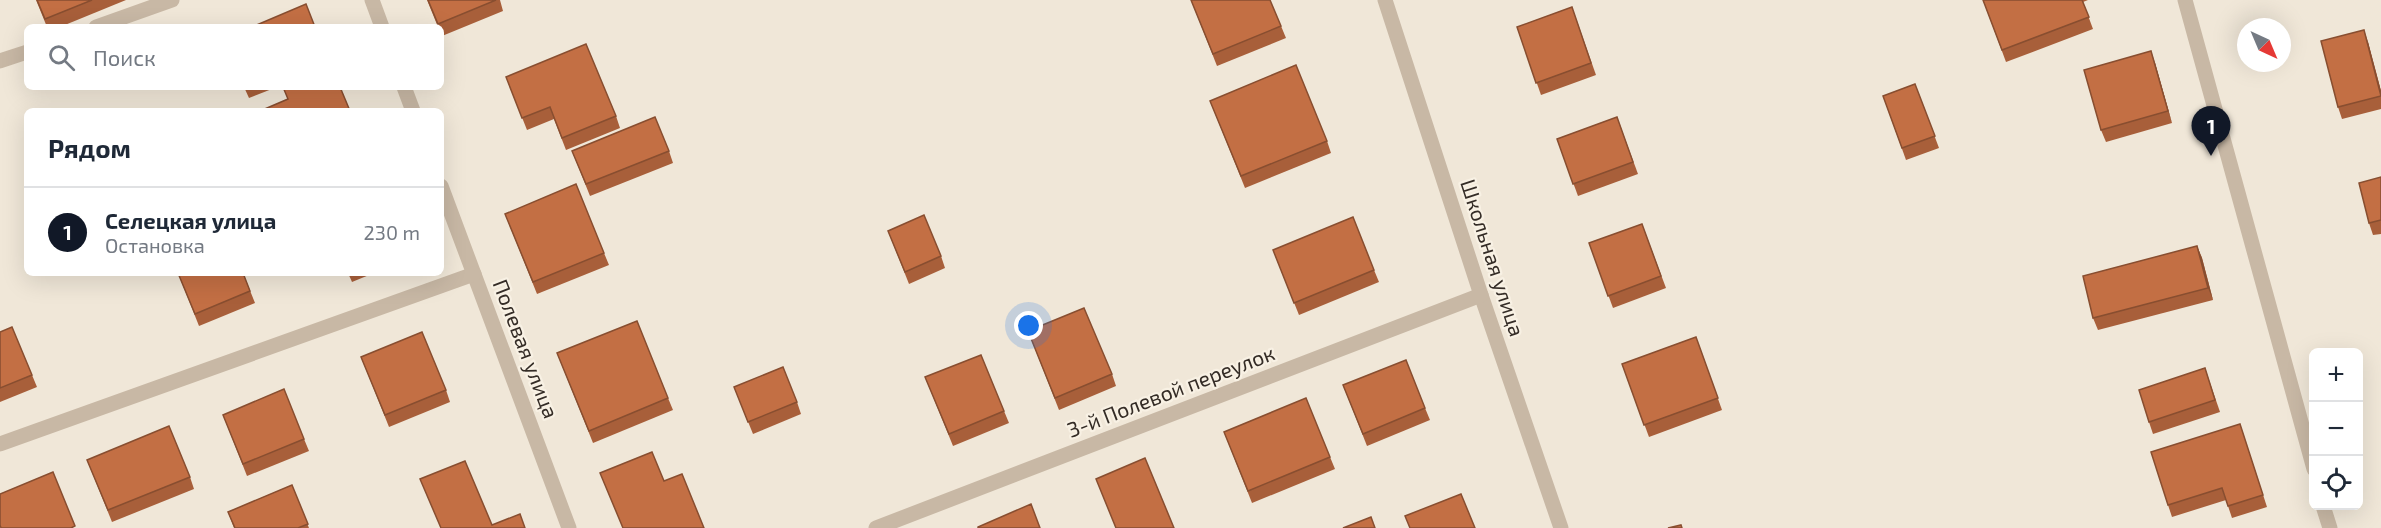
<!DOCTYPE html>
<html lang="ru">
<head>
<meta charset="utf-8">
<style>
  :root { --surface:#fff; --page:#f2f2f3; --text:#1f2937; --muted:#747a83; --line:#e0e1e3; --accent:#111827 }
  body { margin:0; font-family:"Exo 2",sans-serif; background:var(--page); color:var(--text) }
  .controls { position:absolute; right:18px; bottom:18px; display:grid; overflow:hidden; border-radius:9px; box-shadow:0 6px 24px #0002 }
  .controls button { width:54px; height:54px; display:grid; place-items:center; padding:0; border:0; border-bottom:2px solid var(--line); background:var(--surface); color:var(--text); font:30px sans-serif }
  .compass { position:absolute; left:2237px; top:18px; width:54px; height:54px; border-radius:50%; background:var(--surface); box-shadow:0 6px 24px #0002; rotate:136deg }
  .you { position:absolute; left:1029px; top:326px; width:21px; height:21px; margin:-15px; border:4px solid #fff; border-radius:50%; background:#1a73e8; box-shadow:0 0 0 9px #1a73e833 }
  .badge { display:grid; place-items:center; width:39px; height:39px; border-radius:50%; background:var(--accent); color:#fff; font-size:20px; font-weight:700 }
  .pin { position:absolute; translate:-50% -50px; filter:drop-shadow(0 2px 3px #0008) }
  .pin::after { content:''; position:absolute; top:32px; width:21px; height:18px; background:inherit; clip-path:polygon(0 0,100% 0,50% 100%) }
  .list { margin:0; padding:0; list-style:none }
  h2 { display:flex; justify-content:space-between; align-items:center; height:78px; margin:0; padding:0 24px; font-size:26px }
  h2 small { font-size:20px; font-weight:400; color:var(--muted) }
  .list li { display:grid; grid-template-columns:39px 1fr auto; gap:18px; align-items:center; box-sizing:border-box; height:90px; padding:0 24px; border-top:2px solid var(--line) }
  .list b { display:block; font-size:22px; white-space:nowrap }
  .list p { margin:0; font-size:20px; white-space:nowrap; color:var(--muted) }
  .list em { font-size:20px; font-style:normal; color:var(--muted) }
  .icon { flex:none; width:33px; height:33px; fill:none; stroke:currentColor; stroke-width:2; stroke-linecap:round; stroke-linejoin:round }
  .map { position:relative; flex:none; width:2381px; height:528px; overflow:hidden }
  .search { position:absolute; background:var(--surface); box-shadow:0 6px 24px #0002; left:24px; top:24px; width:420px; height:66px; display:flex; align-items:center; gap:15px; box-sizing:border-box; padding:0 21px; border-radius:9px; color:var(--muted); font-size:22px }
  .panel { position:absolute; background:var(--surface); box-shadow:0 6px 24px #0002; left:24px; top:108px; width:420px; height:168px; border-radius:9px }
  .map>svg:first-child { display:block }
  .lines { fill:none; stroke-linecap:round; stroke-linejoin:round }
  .minor { stroke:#c8b8a5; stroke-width:15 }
  .wall { fill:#a85f3a }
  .shaded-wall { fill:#884e30 }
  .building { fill:#c36f44; stroke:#884e30; stroke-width:1.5 }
  .labels { text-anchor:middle; stroke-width:4.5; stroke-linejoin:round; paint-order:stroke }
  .street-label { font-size:21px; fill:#342c26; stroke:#f8f1e4 }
</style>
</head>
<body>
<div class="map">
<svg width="2381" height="528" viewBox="0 0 2381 528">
  <rect width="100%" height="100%" fill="#f0e7d8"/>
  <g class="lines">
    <g class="minor">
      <path d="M372 0 382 27"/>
      <path d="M1385 0 1481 295 1561 528"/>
      <path d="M2185 0 2314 469"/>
      <path d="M96 27 172 0"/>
      <path d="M0 61 27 52"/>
      <path d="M404 87 413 111"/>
      <path d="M441 186 569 528"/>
      <path d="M0 444 474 274"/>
      <path d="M2323 506 2330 528"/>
      <path d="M876 528 1481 295"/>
    </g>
  </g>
  <g class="wall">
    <path d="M36 0H126L60 27H47Z"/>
    <path d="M427 0H500L503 11 442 36 441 27H438Z"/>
    <path d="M1191 0 1281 26 1286 38 1217 66Z"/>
    <path d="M1983 0H2088L2083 2 2093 29 2006 62Z"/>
    <path d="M1572 7 1596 75 1541 95 1517 27Z"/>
    <path d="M2368 42 2381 91V109L2342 119 2338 107Z"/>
    <path d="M2155 63 2172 123 2106 142 2101 130Z"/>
    <path d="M506 77 616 116 620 128 566 150 554 119 527 130Z"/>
    <path d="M1915 84 1939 148 1906 160 1883 96Z"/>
    <path d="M244 87H277L249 98Z"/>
    <path d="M1210 101 1327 141 1331 153 1245 188Z"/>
    <path d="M1617 117 1638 174 1578 196 1557 139Z"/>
    <path d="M572 151H669L673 163 590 196Z"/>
    <path d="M2381 177V234L2373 235 2369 223Z"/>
    <path d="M505 214 604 253 609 265 537 294Z"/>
    <path d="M1642 224 1666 288 1613 308 1589 243Z"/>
    <path d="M888 231 941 256 945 268 909 284Z"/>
    <path d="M2197 246 2202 258 2213 300 2098 330 2093 318Z"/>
    <path d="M1273 250 1374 270 1379 282 1299 315Z"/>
    <path d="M178 273H243L255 303 199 326Z"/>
    <path d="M348 273H374L352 282Z"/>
    <path d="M1028 331 1112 374 1116 386 1059 410Z"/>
    <path d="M0 332 32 375 37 387 0 402Z"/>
    <path d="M1696 337 1722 410 1649 437 1622 364Z"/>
    <path d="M557 353 668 398 673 410 593 443Z"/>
    <path d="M361 357 446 390 450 402 389 427Z"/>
    <path d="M2205 368 2220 412 2153 434 2149 422Z"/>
    <path d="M925 377 1004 411 1009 423 953 446Z"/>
    <path d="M1343 385 1425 408 1430 420 1367 446Z"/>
    <path d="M734 387 797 402 801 414 753 434Z"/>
    <path d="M223 415 304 439 309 451 247 476Z"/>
    <path d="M2240 424 2267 507 2232 518 2226 500 2172 517 2168 505Z"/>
    <path d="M1224 432 1330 457 1335 469 1252 503Z"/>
    <path d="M87 460 190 477 194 489 112 522Z"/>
    <path d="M292 485 309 528H234L228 512Z"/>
  </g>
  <g class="shaded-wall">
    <path d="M2364 30 2368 42 2381 91V95Z"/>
    <path d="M2151 51 2155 63 2172 123 2168 111Z"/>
    <path d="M2197 246 2202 258 2213 300 2208 288Z"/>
  </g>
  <g class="building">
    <path d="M37 0H92L45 19Z"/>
    <path d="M428 0H496L438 24Z"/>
    <path d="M1191 0H1270L1281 26 1213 54Z"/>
    <path d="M1983 0H2082L2089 17 2002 50Z"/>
    <path d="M306 4 315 27H252Z"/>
    <path d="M1572 7 1591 63 1536 83 1517 27Z"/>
    <path d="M2364 30 2381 96 2338 107 2321 41Z"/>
    <path d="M586 44 616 116 562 138 550 107 522 118 506 77Z"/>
    <path d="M2151 51 2168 111 2101 130 2084 70Z"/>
    <path d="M1296 65 1327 141 1241 176 1210 101Z"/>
    <path d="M1915 84 1935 136 1902 148 1883 96Z"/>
    <path d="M283 87H340L350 111H260L288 99Z"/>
    <path d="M655 117 669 151 586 184 572 151Z"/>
    <path d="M1617 117 1633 162 1573 184 1557 139Z"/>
    <path d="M2381 177V220L2369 223 2359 183Z"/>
    <path d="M576 184 604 253 533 282 505 214Z"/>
    <path d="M924 215 941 256 905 272 888 231Z"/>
    <path d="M1353 217 1374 270 1294 303 1273 250Z"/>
    <path d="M1642 224 1661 276 1608 296 1589 243Z"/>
    <path d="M2197 246 2208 288 2093 318 2083 276Z"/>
    <path d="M178 273H243L250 291 195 314Z"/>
    <path d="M1084 308 1112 374 1055 398 1028 331Z"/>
    <path d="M637 321 668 398 589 431 557 353Z"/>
    <path d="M12 327 32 375 0 388V332Z"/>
    <path d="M422 332 446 390 385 415 361 357Z"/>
    <path d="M1696 337 1718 398 1644 425 1622 364Z"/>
    <path d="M981 355 1004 411 949 434 925 377Z"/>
    <path d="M1406 360 1425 408 1363 434 1343 385Z"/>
    <path d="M783 367 797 402 748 422 734 387Z"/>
    <path d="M2205 368 2215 400 2149 422 2139 390Z"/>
    <path d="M284 389 304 439 243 464 223 415Z"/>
    <path d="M1306 398 1330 457 1248 491 1224 432Z"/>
    <path d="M2240 424 2263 495 2228 506 2222 488 2168 505 2151 452Z"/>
    <path d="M169 426 190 477 108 510 87 460Z"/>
    <path d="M652 452 664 481 682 474 704 528H623L600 473Z"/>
    <path d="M1145 458 1174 528H1116L1096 479Z"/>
    <path d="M465 461 492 525 520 514 525 528H441L420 479Z"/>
    <path d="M53 472 75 526 71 528H1L0 525V494Z"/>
    <path d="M292 485 308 524 298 528H235L228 512Z"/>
    <path d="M1461 494 1475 528H1410L1405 516Z"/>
    <path d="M1031 504 1040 528H978V527Z"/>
    <path d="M1371 517 1375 528H1343Z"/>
    <path d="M1681 525 1682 528H1668Z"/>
  </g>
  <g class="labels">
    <g class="street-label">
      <text transform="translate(1492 258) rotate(72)" y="7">Школьная улица</text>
      <text transform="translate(525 349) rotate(69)" y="7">Полевая улица</text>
      <text transform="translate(1171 392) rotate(-21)" y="7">3-й Полевой переулок</text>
    </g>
  </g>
</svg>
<div class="controls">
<button>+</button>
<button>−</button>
<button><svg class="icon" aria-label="locate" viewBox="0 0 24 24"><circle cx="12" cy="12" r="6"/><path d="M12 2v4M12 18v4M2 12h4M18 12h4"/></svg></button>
</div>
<svg class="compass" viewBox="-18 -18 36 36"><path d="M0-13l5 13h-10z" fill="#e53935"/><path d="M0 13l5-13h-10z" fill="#747a83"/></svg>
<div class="you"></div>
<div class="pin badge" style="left:2211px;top:156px">1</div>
<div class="search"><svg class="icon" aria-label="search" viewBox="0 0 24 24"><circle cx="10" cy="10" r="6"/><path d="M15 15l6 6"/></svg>Поиск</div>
<section class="panel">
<h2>Рядом<small></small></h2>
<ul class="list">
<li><span class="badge">1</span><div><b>Селецкая улица</b><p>Остановка</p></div><em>230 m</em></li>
</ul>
</section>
</div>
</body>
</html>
